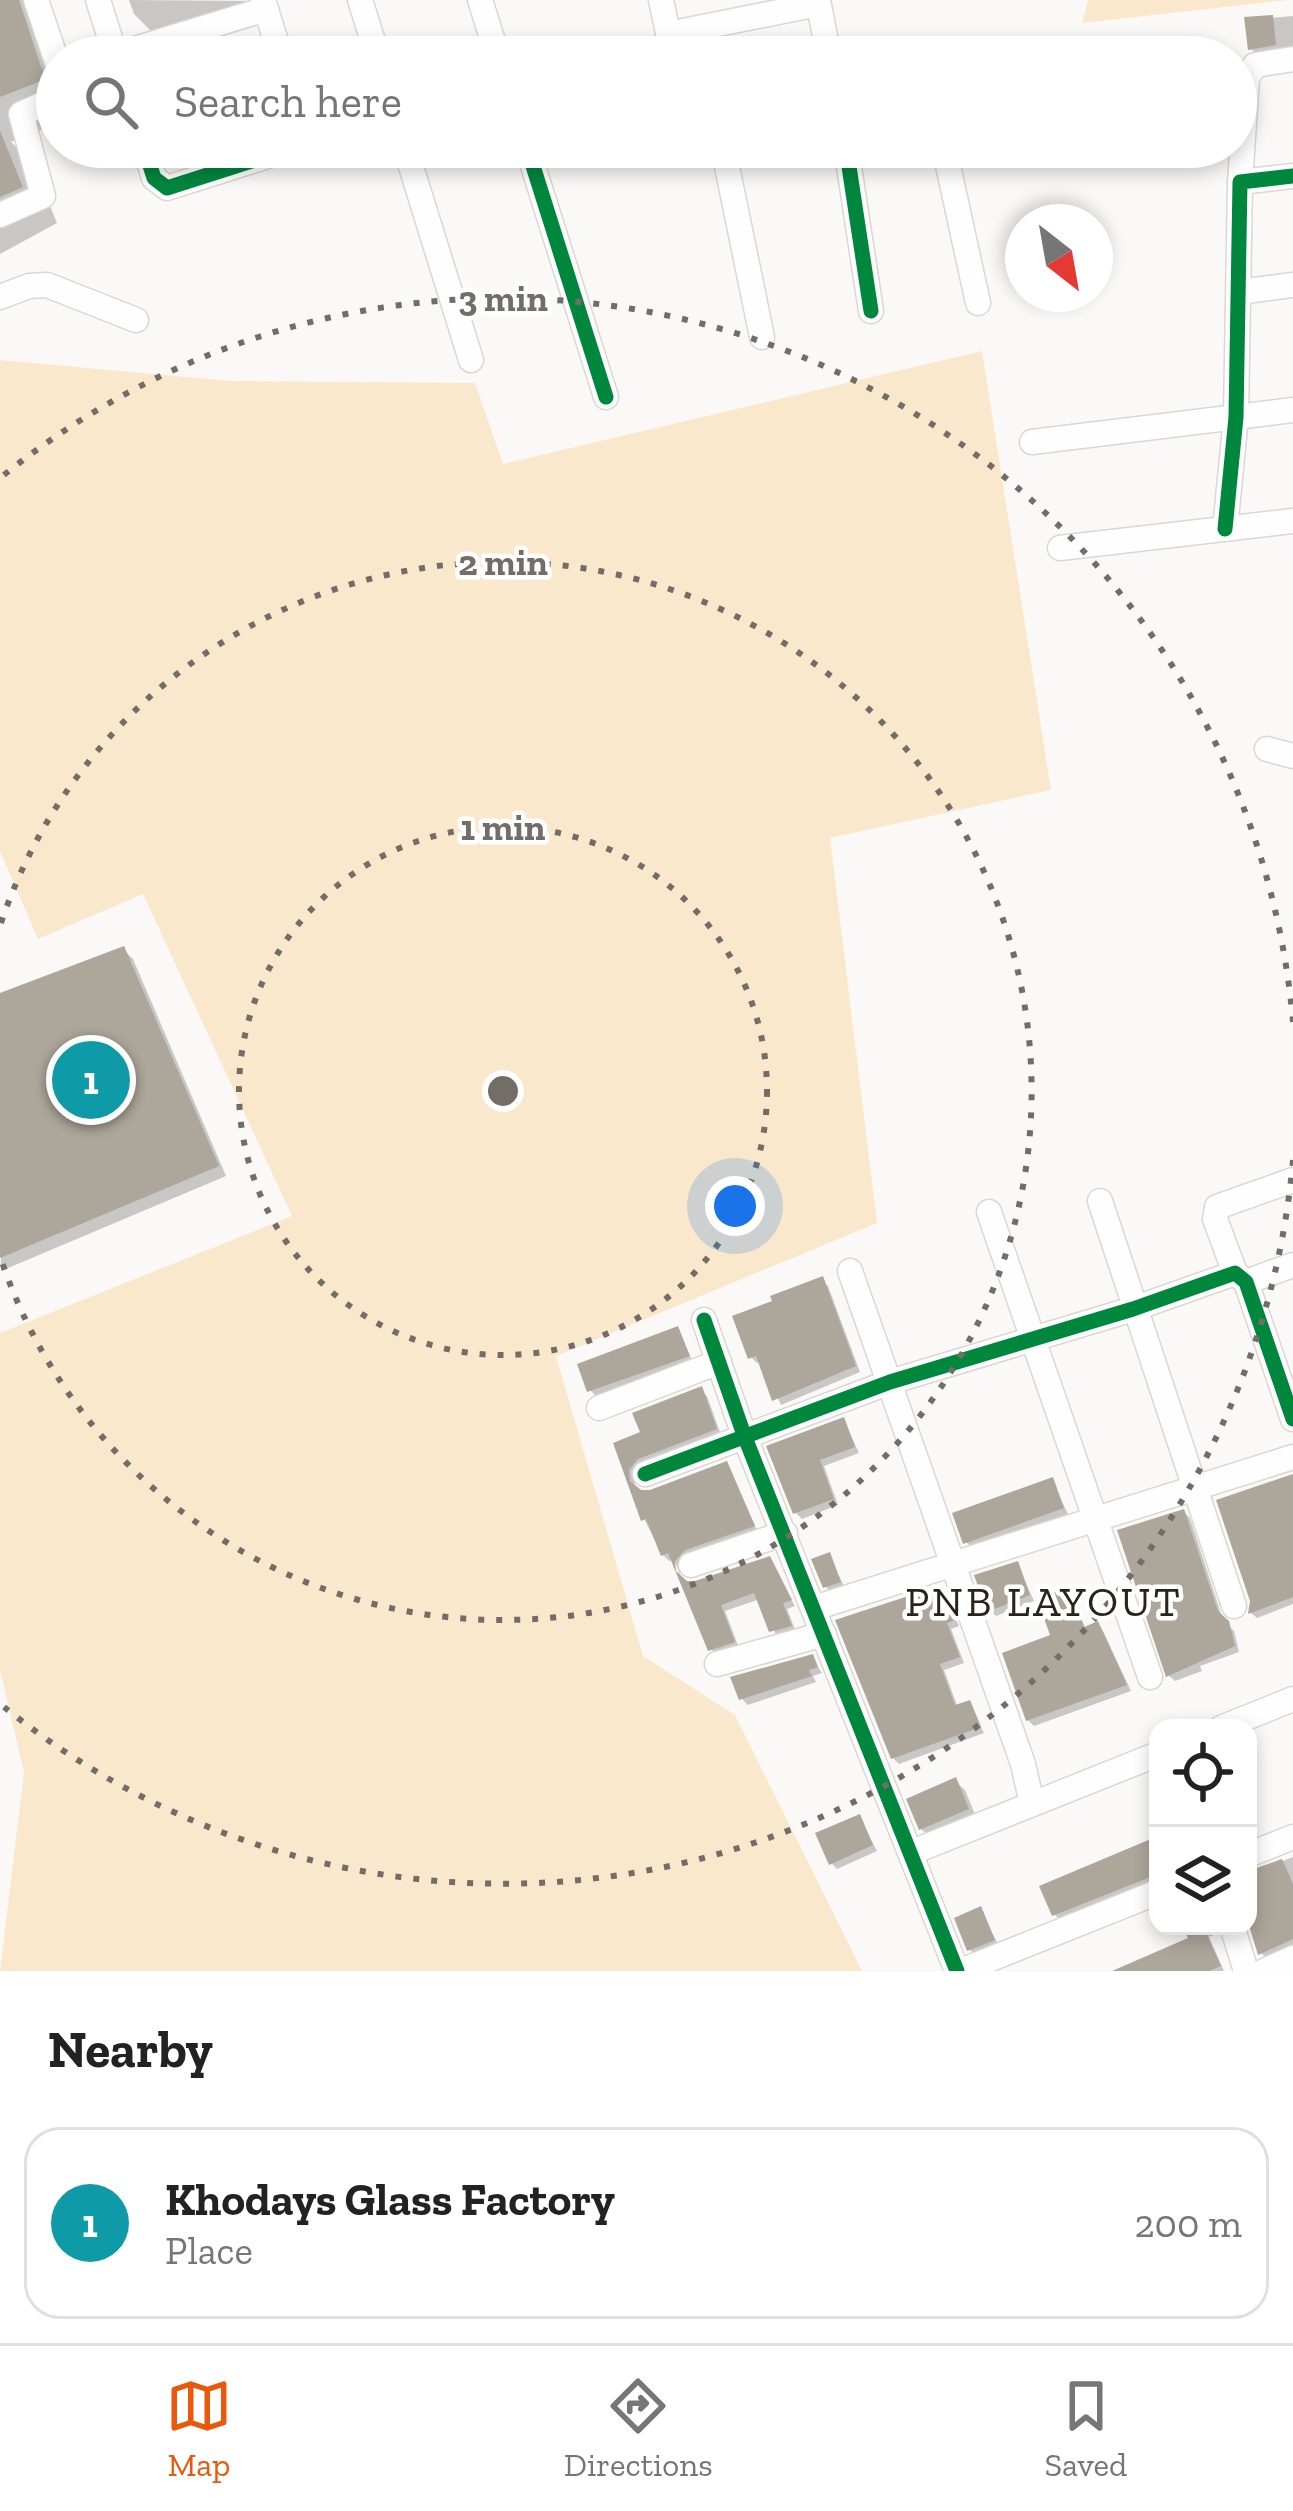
<!DOCTYPE html>
<html lang="en">
<head>
<meta charset="utf-8">
<style>
  :root { --surface:#fff; --page:#f6f6f6; --text:#222; --muted:#767676; --line:#e0e0e0; --accent:#ea580c }
  body { margin:0; font-family:"Zilla Slab",serif; background:var(--page); color:var(--text) }
  .controls { position:absolute; right:36px; bottom:36px; display:grid; overflow:hidden; border-radius:24px; box-shadow:0 6px 18px #0003 }
  .controls button { width:108px; height:108px; display:grid; place-items:center; padding:0; border:0; border-bottom:3px solid var(--line); background:var(--surface); color:var(--text); font:60px sans-serif }
  .compass { position:absolute; left:1005px; top:204px; width:108px; height:108px; border-radius:50%; background:var(--surface); box-shadow:0 6px 18px #0003; rotate:149deg }
  .you { position:absolute; left:735px; top:1206px; width:42px; height:42px; margin:-30px; border:9px solid #fff; border-radius:50%; background:#1a73e8; box-shadow:0 0 0 18px #1a73e833 }
  .badge { display:grid; place-items:center; width:78px; height:78px; border-radius:50%; background:var(--accent); color:#fff; font-size:39px; font-weight:700 }
  .pin { position:absolute; translate:-50% -50%; border:6px solid #fff; box-shadow:0 3px 12px #0006 }
  .list { margin:0; padding:0; list-style:none }
  h2 { display:flex; justify-content:space-between; align-items:center; height:156px; margin:0; padding:0 48px; font-size:51px }
  h2 small { font-size:39px; font-weight:400; color:var(--muted) }
  .list li { display:grid; grid-template-columns:78px 1fr auto; gap:36px; align-items:center; box-sizing:border-box; height:192px; margin:0 24px 24px; padding:0 24px; border:3px solid var(--line); border-radius:36px }
  .list b { display:block; font-size:45px; white-space:nowrap }
  .list p { margin:0; font-size:39px; white-space:nowrap; color:var(--muted) }
  .list em { font-size:39px; font-style:normal; color:var(--muted) }
  .icon { flex:none; width:66px; height:66px; fill:none; stroke:currentColor; stroke-width:2; stroke-linecap:round; stroke-linejoin:round }
  .map { position:relative; flex:none; width:1293px; height:1971px; overflow:hidden }
  .search { position:absolute; background:var(--surface); box-shadow:0 6px 18px #0003; left:36px; right:36px; top:36px; height:132px; display:flex; align-items:center; gap:30px; box-sizing:border-box; padding:0 42px; border-radius:66px; color:var(--muted); font-size:45px }
  .sheet { height:372px; background:var(--surface) }
  nav { display:flex; justify-content:space-around; align-items:center; box-sizing:border-box; height:168px; border-top:3px solid var(--line); background:var(--surface); font-size:33px; color:var(--muted) }
  nav a { display:grid; justify-items:center; gap:6px }
  nav .on { color:var(--accent) }
  .map>svg:first-child { display:block }
  .green { fill:#fae8cc }
  .shadow { fill:#0003 }
  .building { fill:#ada69a }
  .lines { fill:none; stroke-linecap:round; stroke-linejoin:round }
  .minor-casing { stroke:#dbd7d1; stroke-width:27 }
  .minor { stroke:#fefefe; stroke-width:24 }
  .cycleway-casing { stroke:#fff; stroke-width:22 }
  .cycleway { stroke:#00873e; stroke-width:15 }
  .ring { fill:none; stroke:#726e67; stroke-width:6; stroke-dasharray:6 12 }
  .labels { text-anchor:middle; stroke-width:9; stroke-linejoin:round; paint-order:stroke }
  .neighbourhood-label { font-size:42px; letter-spacing:3px; fill:#29231a; stroke:#fff }
  .centre { fill:#726e67; stroke:#fff; stroke-width:6 }
  .ring-label { font-size:36px; text-anchor:middle; font-weight:bold; fill:#726e67; stroke:#fff; stroke-width:9; stroke-linejoin:round; paint-order:stroke }
</style>
</head>
<body>
<div class="map">
<svg width="1293" height="1971" viewBox="0 0 1293 1971">
  <rect width="100%" height="100%" fill="#fbf9f7"/>
  <g class="green">
    <path d="M1088 0H1288L1082 23Z"/>
    <path d="M982 351 1051 790 830 838 877 1223 556 1356 643 1656 735 1715 862 1971H0L24 1772 0 1670V1333L292 1216 143 894 38 939 0 851V360L231 381 475 383 503 464Z"/>
  </g>
  <g class="shadow">
    <path d="M0 0H38L57 57V123L11 142 32 162 57 223 0 254Z"/>
    <path d="M129 0 259 1 154 34 134 14Z"/>
    <path d="M1293 16V48L1257 55 1251 49 1248 20Z"/>
    <path d="M258 45 270 57H220Z"/>
    <path d="M180 147H309L311 151 205 184 185 164Z"/>
    <path d="M123 949 133 959 226 1176 1 1271 0 997Z"/>
    <path d="M822 1280 828 1286 860 1372 781 1405 761 1362 757 1363 751 1357Z"/>
    <path d="M677 1329 693 1362 596 1396 590 1390Z"/>
    <path d="M701 1390 707 1396 721 1435 637 1471 634 1487 650 1493 726 1464 758 1532 680 1567V1575L674 1559 669 1561 663 1555 644 1519 617 1444 643 1434Z"/>
    <path d="M844 1420 859 1453 824 1466 838 1505 802 1519 796 1513 770 1448Z"/>
    <path d="M1052 1481 1068 1514 972 1548 966 1542Z"/>
    <path d="M1293 1482V1604L1257 1618 1251 1613 1253 1601Z"/>
    <path d="M1184 1512 1190 1518 1223 1620 1234 1631 1239 1652 1200 1666 1202 1671 1175 1681 1169 1676Z"/>
    <path d="M829 1556 845 1588 831 1592 825 1586Z"/>
    <path d="M769 1559 795 1606 787 1609 796 1632 777 1637 760 1599 725 1611 739 1648 717 1655 711 1649 686 1584Z"/>
    <path d="M1017 1564 1034 1601 996 1616 990 1610Z"/>
    <path d="M943 1590 959 1626 951 1629 964 1663 944 1670 958 1708 970 1703 984 1733 899 1764 893 1758Z"/>
    <path d="M1068 1590 1086 1629 1098 1625 1103 1631 1131 1691 1034 1726 1028 1720Z"/>
    <path d="M812 1658 822 1673 813 1676 816 1682 748 1705 742 1699Z"/>
    <path d="M955 1781 965 1790 977 1819 931 1838 921 1829Z"/>
    <path d="M859 1817 877 1851 837 1869 831 1863Z"/>
    <path d="M1158 1839V1881L1060 1920 1054 1914Z"/>
    <path d="M1293 1857V1948L1267 1959 1261 1953 1248 1874Z"/>
    <path d="M980 1910 999 1946 975 1955 969 1949Z"/>
    <path d="M1186 1926H1223L1221 1932 1209 1937 1224 1971H1137L1191 1940Z"/>
  </g>
  <g class="building">
    <path d="M0 0H19L41 67 49 78 0 97Z"/>
    <path d="M1273 15 1276 45 1248 50 1244 17Z"/>
    <path d="M0 131 23 187 0 197Z"/>
    <path d="M177 147H242L183 166Z"/>
    <path d="M124 946 219 1166 0 1258V993Z"/>
    <path d="M823 1276 856 1366 772 1401 756 1356 748 1359 732 1316 772 1301 770 1296Z"/>
    <path d="M678 1326 690 1356 587 1392 577 1364Z"/>
    <path d="M702 1386 717 1429 638 1459 629 1470 630 1481 641 1490H650L727 1461 755 1526 685 1550 675 1561 676 1571 687 1581H695L770 1556 792 1600 783 1603 792 1626 769 1632 754 1593 721 1605 735 1642 708 1651 668 1553 661 1556 646 1519 641 1521 613 1443 640 1432 632 1413Z"/>
    <path d="M844 1417 855 1447 820 1460 834 1499 793 1514 766 1446Z"/>
    <path d="M1293 1474V1597L1248 1614 1250 1601 1216 1500Z"/>
    <path d="M1053 1477 1064 1508 963 1544 952 1513Z"/>
    <path d="M1184 1509 1218 1611 1229 1621 1235 1646 1166 1677 1117 1530Z"/>
    <path d="M830 1552 841 1582 823 1588 811 1559Z"/>
    <path d="M1018 1561 1030 1595 987 1612 974 1575Z"/>
    <path d="M939 1586 943 1587 955 1620 947 1623 960 1657 940 1664 955 1705 970 1700 981 1727 891 1759 835 1620Z"/>
    <path d="M1069 1587 1084 1627 1098 1621 1127 1685 1026 1721 1002 1653 1050 1635 1037 1599Z"/>
    <path d="M813 1654 818 1667 809 1670 812 1676 739 1700 730 1677Z"/>
    <path d="M956 1777 969 1809 919 1830 906 1799Z"/>
    <path d="M860 1814 873 1845 829 1865 815 1833Z"/>
    <path d="M1158 1836V1874L1052 1916 1039 1886Z"/>
    <path d="M1282 1859 1293 1884V1939L1258 1955 1248 1922V1871Z"/>
    <path d="M981 1906 995 1940 967 1951 954 1918Z"/>
    <path d="M1182 1926H1203L1221 1966 1209 1971H1112L1188 1938Z"/>
  </g>
  <g class="lines">
    <g class="minor-casing">
      <g id="minor">
        <path d="M36 0 57 62"/>
        <path d="M98 0 116 57"/>
        <path d="M263 0 281 57"/>
        <path d="M360 0 378 57"/>
        <path d="M480 0 498 57"/>
        <path d="M661 0 673 57"/>
        <path d="M818 0 829 57"/>
        <path d="M668 34 818 4"/>
        <path d="M115 55 266 9"/>
        <path d="M144 147 154 178 167 188 296 147"/>
        <path d="M405 147 471 360"/>
        <path d="M527 147 606 397"/>
        <path d="M723 147 762 337"/>
        <path d="M846 147 871 311"/>
        <path d="M944 147 978 303"/>
        <path d="M1240 182 1247 78 1255 65 1293 59"/>
        <path d="M0 215 43 196 21 114 57 98"/>
        <path d="M1239 292 1293 285"/>
        <path d="M0 297 29 286 47 285 136 320"/>
        <path d="M1032 442 1293 410"/>
        <path d="M1225 529 1236 417 1240 182 1293 176"/>
        <path d="M1060 548 1293 521"/>
        <path d="M1267 749 1293 756"/>
        <path d="M1100 1201 1234 1606"/>
        <path d="M989 1212 1150 1677"/>
        <path d="M850 1271 1023 1764 1032 1804"/>
        <path d="M1235 1273 1215 1219 1217 1207 1293 1180"/>
        <path d="M1246 1282 1293 1265"/>
        <path d="M704 1320 744 1435 957 1971"/>
        <path d="M599 1408 719 1362"/>
        <path d="M645 1474 890 1382 1133 1309 1235 1273 1246 1282 1293 1419"/>
        <path d="M691 1565 785 1533"/>
        <path d="M814 1608 1293 1457"/>
        <path d="M717 1664 824 1634"/>
        <path d="M1221 1728 1293 1699"/>
        <path d="M910 1853 1158 1754"/>
        <path d="M1248 1855 1293 1837"/>
        <path d="M1232 1926 1246 1971"/>
        <path d="M961 1971 1158 1892"/>
        <path d="M1264 1971 1293 1958"/>
      </g>
    </g>
    <use href="#minor" class="minor"/>
    <g class="cycleway-casing">
      <g id="cycleway">
        <path d="M144 147 154 178 167 188 296 147"/>
        <path d="M527 147 606 397"/>
        <path d="M846 147 871 311"/>
        <path d="M1225 529 1236 417 1240 182 1293 176"/>
        <path d="M704 1320 744 1435 957 1971"/>
        <path d="M645 1474 890 1382 1133 1309 1235 1273 1246 1282 1293 1419"/>
      </g>
    </g>
    <use href="#cycleway" class="cycleway"/>
  </g>
  <g class="ring">
    <circle cx="503" cy="1091" r="264"/>
    <path d="M1 923A529 529 0 1 1 1 1259"/>
    <path d="M1293 1160A793 793 0 0 1 4 1707M4 475A793 793 0 0 1 1293 1022"/>
  </g>
  <g class="labels">
    <g class="neighbourhood-label">
      <text x="1044" y="1616">PNB LAYOUT</text>
    </g>
  </g>
  <circle cx="503" cy="1091" r="18" class="centre"/>
  <g class="ring-label">
    <text x="503" y="311">3 min</text>
    <text x="503" y="575">2 min</text>
    <text x="503" y="840">1 min</text>
  </g>
</svg>
<div class="controls">
<button><svg class="icon" aria-label="locate" viewBox="0 0 24 24"><circle cx="12" cy="12" r="6"/><path d="M12 2v4M12 18v4M2 12h4M18 12h4"/></svg></button>
<button><svg class="icon" aria-label="layers" viewBox="0 0 24 24"><path d="M12 4l9 5-9 5-9-5zM3 14l9 5 9-5"/></svg></button>
</div>
<svg class="compass" viewBox="-18 -18 36 36"><path d="M0-13l5 13h-10z" fill="#e53935"/><path d="M0 13l5-13h-10z" fill="#767676"/></svg>
<div class="you"></div>
<div class="pin badge" style="left:91px;top:1080px;background:#0f9aa8">1</div>
<div class="search"><svg class="icon" aria-label="search" viewBox="0 0 24 24"><circle cx="10" cy="10" r="6"/><path d="M15 15l6 6"/></svg>Search here</div>
</div>
<section class="sheet">
<h2>Nearby<small></small></h2>
<ul class="list">
<li><span class="badge" style="background:#0f9aa8">1</span><div><b>Khodays Glass Factory</b><p>Place</p></div><em>200 m</em></li>
</ul>
</section>
<nav>
<a class="on"><svg class="icon" aria-label="map" viewBox="0 0 24 24"><path d="M3 6l6-2 6 2 6-2v14l-6 2-6-2-6 2zM9 4v14M15 6v14"/></svg>Map</a>
<a><svg class="icon" aria-label="directions" viewBox="0 0 24 24"><path d="M12 3l9 9-9 9-9-9zM9 14v-3h6M13 9l2 2-2 2"/></svg>Directions</a>
<a><svg class="icon" aria-label="saved" viewBox="0 0 24 24"><path d="M7 4h10v16l-5-4-5 4z"/></svg>Saved</a>
</nav>
</body>
</html>
